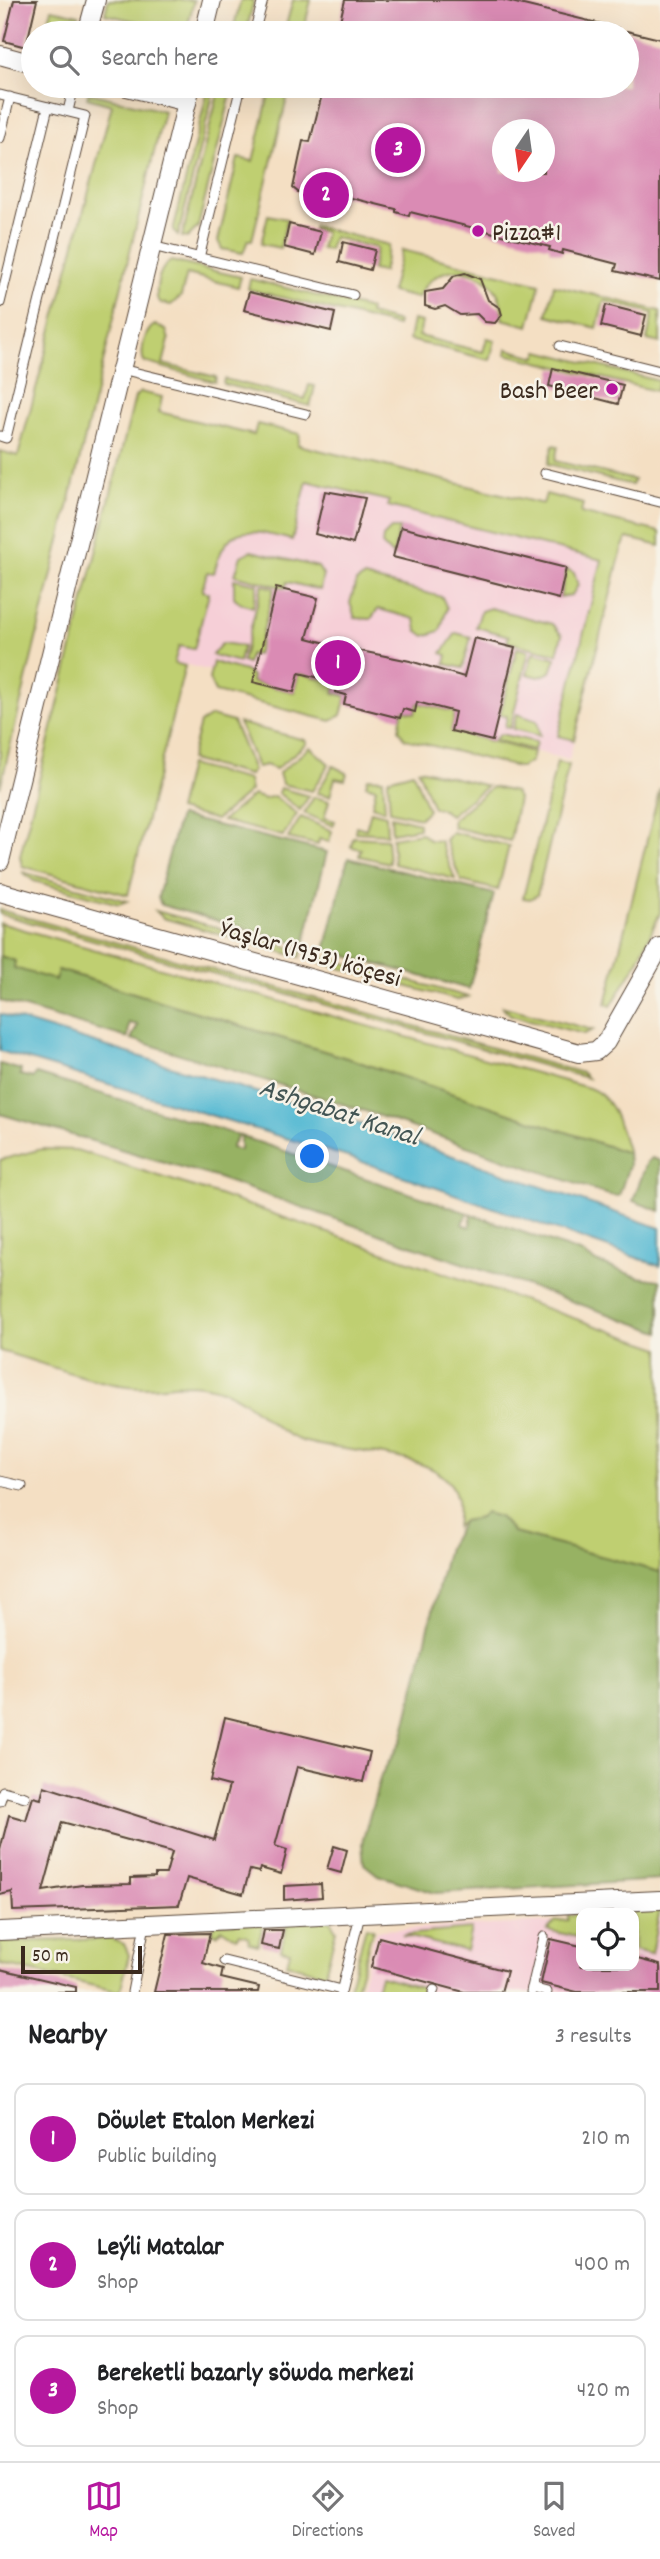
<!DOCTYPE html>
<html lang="en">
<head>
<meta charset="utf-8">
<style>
  :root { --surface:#fff; --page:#f6f6f6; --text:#202124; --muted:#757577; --line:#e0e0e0; --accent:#b5179e }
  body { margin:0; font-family:Dekko,sans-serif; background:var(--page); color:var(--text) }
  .controls { position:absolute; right:21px; bottom:21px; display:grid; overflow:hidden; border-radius:14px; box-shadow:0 7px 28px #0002 }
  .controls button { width:63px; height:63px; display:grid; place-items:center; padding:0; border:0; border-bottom:2px solid var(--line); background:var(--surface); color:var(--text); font:35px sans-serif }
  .compass { position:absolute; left:492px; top:119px; width:63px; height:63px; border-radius:50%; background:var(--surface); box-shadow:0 7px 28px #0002; rotate:193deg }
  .scale { position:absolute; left:21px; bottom:18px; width:121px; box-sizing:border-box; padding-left:7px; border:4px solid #3b2a1e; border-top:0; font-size:19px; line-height:24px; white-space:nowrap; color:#3b2a1e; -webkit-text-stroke:5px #f7f3e8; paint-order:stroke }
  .you { position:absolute; left:313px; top:1157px; width:24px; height:24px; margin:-18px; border:5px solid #fff; border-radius:50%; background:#1a73e8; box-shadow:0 0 0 10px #1a73e833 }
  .badge { display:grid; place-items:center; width:46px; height:46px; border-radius:50%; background:var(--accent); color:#fff; font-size:23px; font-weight:700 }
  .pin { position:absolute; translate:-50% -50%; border:4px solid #fff; box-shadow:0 2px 7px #0006 }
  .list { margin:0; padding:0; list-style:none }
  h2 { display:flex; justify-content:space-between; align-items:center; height:91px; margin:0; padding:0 28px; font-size:30px }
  h2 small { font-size:23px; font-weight:400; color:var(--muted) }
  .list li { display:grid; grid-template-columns:46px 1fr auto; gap:21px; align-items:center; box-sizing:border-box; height:112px; margin:0 14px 14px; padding:0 14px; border:2px solid var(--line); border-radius:14px }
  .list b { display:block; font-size:26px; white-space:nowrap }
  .list p { margin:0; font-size:23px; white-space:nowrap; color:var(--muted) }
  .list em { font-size:23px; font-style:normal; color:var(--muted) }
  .icon { flex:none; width:38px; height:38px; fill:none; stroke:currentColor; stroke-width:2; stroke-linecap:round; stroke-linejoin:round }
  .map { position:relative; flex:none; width:660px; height:1992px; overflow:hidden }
  .search { position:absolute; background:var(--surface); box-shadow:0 7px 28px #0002; left:21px; right:21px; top:21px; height:77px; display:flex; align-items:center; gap:18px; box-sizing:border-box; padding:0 24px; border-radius:38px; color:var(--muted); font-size:26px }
  .sheet { height:469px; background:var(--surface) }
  nav { display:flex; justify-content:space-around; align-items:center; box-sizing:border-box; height:98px; border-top:2px solid var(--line); background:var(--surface); font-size:19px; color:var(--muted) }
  nav a { display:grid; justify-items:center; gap:4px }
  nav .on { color:var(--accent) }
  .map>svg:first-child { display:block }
  .built { fill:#f6cfd7 }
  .green { fill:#bfcf71; stroke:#7d7c48; stroke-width:2 }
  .forest { fill:#97b263; stroke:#696e40; stroke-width:2 }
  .water { fill:#55b9d3; stroke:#487278; stroke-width:2 }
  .building { fill:#da8bb4; fill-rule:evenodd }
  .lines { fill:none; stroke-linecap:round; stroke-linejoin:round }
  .lane-casing { stroke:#574537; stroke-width:11 }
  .street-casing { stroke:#574537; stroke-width:20 }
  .lane { stroke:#fff; stroke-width:9 }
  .street { stroke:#fff; stroke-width:18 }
  .poi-dot { fill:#b5179e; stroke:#f7f3e8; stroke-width:2.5 }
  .labels { text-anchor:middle; stroke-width:5; stroke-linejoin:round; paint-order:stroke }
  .poi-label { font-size:26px; fill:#3b2a1e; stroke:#f7f3e8; text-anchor:start }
  .street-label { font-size:26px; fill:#3b2a1e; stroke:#f7f3e8 }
  .water-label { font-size:28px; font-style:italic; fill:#435554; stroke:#f7f3e8 }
</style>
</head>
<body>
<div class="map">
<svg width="660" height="1992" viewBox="0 0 660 1992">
  <rect width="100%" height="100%" fill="#f7f3e8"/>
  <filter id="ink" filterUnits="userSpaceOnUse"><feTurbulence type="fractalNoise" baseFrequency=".0143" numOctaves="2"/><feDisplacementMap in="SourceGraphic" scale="14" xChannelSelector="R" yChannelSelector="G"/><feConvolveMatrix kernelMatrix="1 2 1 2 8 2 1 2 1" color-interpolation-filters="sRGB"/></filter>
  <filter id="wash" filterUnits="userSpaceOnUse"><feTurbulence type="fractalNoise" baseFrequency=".00686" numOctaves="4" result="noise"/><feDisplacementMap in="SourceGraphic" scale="28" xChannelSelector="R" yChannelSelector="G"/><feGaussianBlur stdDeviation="1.57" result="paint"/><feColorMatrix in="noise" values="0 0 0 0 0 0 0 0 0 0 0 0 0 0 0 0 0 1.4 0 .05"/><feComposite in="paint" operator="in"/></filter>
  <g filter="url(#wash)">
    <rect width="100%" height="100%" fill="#f4dfc3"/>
    <g class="built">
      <path d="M228 450 622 548 569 760 175 662Z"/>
      <path d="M660 1918V1992H359L376 1930 581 1921V1966H634V1919Z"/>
    </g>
    <g class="green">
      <path d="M108 0H194L186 33 105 14Z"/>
      <path d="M241 0H254L246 33H232Z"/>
      <path d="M293 0H311L303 33H284Z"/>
      <path d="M52 9 79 15 77 33H45Z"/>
      <path d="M209 86H215L178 236 173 231Z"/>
      <path d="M220 86H233L198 227 187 238 182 237Z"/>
      <path d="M271 86H290L252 240H248L243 253 222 249 218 241 238 158 253 161Z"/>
      <path d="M88 93 164 111 0 788V451L18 456 112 105 87 98Z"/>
      <path d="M268 215 287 219 280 248 261 244Z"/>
      <path d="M314 226 389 245 383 272 372 270 377 248 333 237 329 250 321 249 325 232 313 229Z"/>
      <path d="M402 250 540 284 529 326 502 319C507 268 437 251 418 298L391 292Z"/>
      <path d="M171 261 241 277 238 287 187 274 181 296 171 305 161 303 157 298C156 284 159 268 171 261Z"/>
      <path d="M250 279 370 309 369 314 398 322 397 326 248 289Z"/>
      <path d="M554 285 660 311V343L647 340 653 313 604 301 597 328 547 315Z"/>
      <path d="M413 320 422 322 419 336 483 352 487 338 495 340 490 360 409 340Z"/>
      <path d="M155 325 166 330 169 340 163 364 216 377 215 382 144 362C140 352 144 331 155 325Z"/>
      <path d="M507 349 537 357 539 351 659 381 656 391 506 354Z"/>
      <path d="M224 379 305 399 309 385 315 386 310 406 223 384Z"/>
      <path d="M140 392 162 397 159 412 254 435 257 424 300 434 298 445 543 504 546 494 583 504 581 513 660 532V546L627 538 622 548 574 740 558 736 602 560 388 506 389 501 307 481 292 540C247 529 227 521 214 573L207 572 202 591 209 593 194 649 179 646 174 663 185 666 128 895 22 866 20 856 135 397Z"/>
      <path d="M553 445 558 446 555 461 634 480 632 485 548 464Z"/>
      <path d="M391 529H399L393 556 382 545 383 537Z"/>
      <path d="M251 551 318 567 323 575 320 590 287 582 285 588 235 575 241 556Z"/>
      <path d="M567 569 574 573 578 585 572 595 560 597Z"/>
      <path d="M364 577 442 597 447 608 440 631 425 636 417 630 415 619 378 609 371 619 355 618 350 603 356 582Z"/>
      <path d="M234 579 258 584 253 607 240 603 234 597Z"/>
      <path d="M262 585 274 588 257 655 250 654 247 664 242 662Z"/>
      <path d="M490 608 552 624 562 635 557 654 507 642 509 636 476 627 481 611Z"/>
      <path d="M456 633 471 637 463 668 445 664 447 655 442 653Z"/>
      <path d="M222 643 243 646 239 662 212 655Z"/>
      <path d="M517 648 529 651 510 728 505 727 507 716 500 715Z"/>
      <path d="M533 652 556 658 551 672 539 677 527 674Z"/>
      <path d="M213 662 245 671 252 676 251 682 294 692 299 673 337 683 334 693 346 696 341 715 331 721 215 692 209 679Z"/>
      <path d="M418 703 455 712 451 731 533 752 531 761 521 768 405 739 399 729 403 710 415 713Z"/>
      <path d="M517 714 537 721 540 736 513 729Z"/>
      <path d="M211 716 233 722 253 770 249 775 190 760 200 723Z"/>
      <path d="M239 723 305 740 307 743 276 769 266 765 257 767Z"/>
      <path d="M500 734 536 742 534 750 494 740Z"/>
      <path d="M310 747 329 764 312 791 282 784 279 773Z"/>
      <path d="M557 762 569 765 537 895 530 899 523 898Z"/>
      <path d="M189 765 248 780 250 791 216 820 178 810Z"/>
      <path d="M333 766 347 773 345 780 335 778 330 796 317 793Z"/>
      <path d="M420 769 487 786 450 815 440 808H433L418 770Z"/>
      <path d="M413 772 428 810 420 818 390 811 388 779Z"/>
      <path d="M368 778 383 779 385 810 372 806 376 788 366 785Z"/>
      <path d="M492 787 514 792 518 798 510 841 453 827 452 820Z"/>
      <path d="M280 788 309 796 300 810 278 793Z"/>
      <path d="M660 788V913L638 961 611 1006 606 1004Z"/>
      <path d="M253 795 264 799 274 796 297 814 283 836 222 821Z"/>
      <path d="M314 797 329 801 324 818 335 821 333 826 304 813Z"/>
      <path d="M371 811 386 815 387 834 355 832 356 826 366 829Z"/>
      <path d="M391 816 419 823V828L392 833Z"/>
      <path d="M301 817 332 831 329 842 319 839 318 845 288 838Z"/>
      <path d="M452 832 509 846 498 890 461 881 445 840Z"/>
      <path d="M421 833 429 840 440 841 455 879 394 864 392 838Z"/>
      <path d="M353 837 387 839 389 863 359 856 361 849 351 847Z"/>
      <path d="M22 872 127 901 119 904 34 881Z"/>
      <path d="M0 910 582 1073 587 1078 0 914Z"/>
      <path d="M156 911 302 951 300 957 163 918Z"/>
      <path d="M0 923 589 1088C615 1097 619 1128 628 1153L350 1059 59 970 55 981 13 968 15 961 0 956Z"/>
      <path d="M323 957 468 997 457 1000 322 963Z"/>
      <path d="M501 1006 593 1030 584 1034 511 1015Z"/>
      <path d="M42 1149 76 1150 210 1192 660 1348V1572L514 1533 499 1517 463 1521 456 1527C458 1511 460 1495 449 1482 424 1451 340 1453 302 1441 272 1431 252 1400 222 1390 183 1377 164 1391 128 1386 85 1381 41 1362 0 1351V1160Z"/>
      <path d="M660 1909 651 1954 634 1950V1913H601Z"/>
      <path d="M581 1914V1938L547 1930 556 1921 568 1920V1915Z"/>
      <path d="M330 1920 336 1930 325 1974 287 1964 290 1952 281 1950 288 1921Z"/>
      <path d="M264 1922 258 1945 250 1943 248 1936 240 1934 236 1938 222 1929 217 1934 212 1932 214 1924Z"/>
      <path d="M366 1927 373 1929 355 1992H348Z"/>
      <path d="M471 1929 466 1951 402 1935Z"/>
      <path d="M111 1939 124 1944 129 1955 120 1992 0 1964V1942Z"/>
      <path d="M380 1976 423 1987 422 1992H375Z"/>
    </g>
    <g class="forest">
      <path d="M179 816 327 852 304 945 161 905 158 897Z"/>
      <path d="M348 858 494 894 469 989 325 950Z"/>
      <path d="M0 956 15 961 14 968 55 980 58 970 350 1059 628 1153 629 1165 619 1196 609 1195 365 1111 131 1039 138 1025 129 1023 128 1038 0 1001Z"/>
      <path d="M0 1064 21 1070 20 1075 34 1078 36 1074 238 1135 231 1148 240 1150V1136L468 1213 462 1224 470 1227 471 1214 582 1253 596 1262 638 1277 660 1280V1332L215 1177 0 1114Z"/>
      <path d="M652 1158 660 1161V1211L633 1201 647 1162Z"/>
      <path d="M485 1513 499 1517 514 1533 660 1572V1880L435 1893 378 1875 364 1864 362 1843 381 1775 402 1740 448 1547 463 1521 479 1518Z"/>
    </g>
    <path class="water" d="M0 1014 364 1125 660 1228V1266L354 1159 0 1051Z"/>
    <g id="blocks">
      <g class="building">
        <path d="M14 0H37L26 47 4 41Z"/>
        <path d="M345 0H503L618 28V33H337Z"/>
        <path d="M627 31 660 39V281L615 271 617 264 563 250 562 254 549 250 550 247 410 212 409 216 396 212V209L343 196 341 203 298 192 293 188 303 141 310 142 324 86H627ZM502 130H544V172H502Z"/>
        <path d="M289 224 321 232 315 255 284 247Z"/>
        <path d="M343 242 375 250 370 270 339 262Z"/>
        <path d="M465 273 480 279 488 300 500 308 502 315 495 323 485 322 477 314 460 315 445 306 435 309 425 306V292L443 289 454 276Z"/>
        <path d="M249 292 335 313 331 331 244 310Z"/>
        <path d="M606 305 646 315 641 336 601 326Z"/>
        <path d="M553 368 623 385 618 404 549 386Z"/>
        <path d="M325 491 365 498 353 544 315 534Z"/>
        <path d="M401 527 566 568 559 599 393 557Z"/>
        <path d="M276 588 318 598 307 638 346 648 410 661 464 677 474 638 515 648 492 741 451 731 455 712 417 702 415 712 403 709 400 718 344 704 346 695 335 692 337 682 299 673 294 692 253 682Z"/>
        <path d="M225 1717 370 1752 363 1782 297 1767 275 1846 287 1850 281 1874 260 1868 259 1872 250 1870 243 1894 187 1878 179 1905 13 1911 12 1892 0 1895V1850L9 1815 26 1820 33 1797 41 1799 44 1786 214 1840 229 1786 210 1781ZM62 1822 172 1852 166 1874H155V1877L131 1878V1884L82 1885 43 1891Z"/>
        <path d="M334 1846 347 1850 341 1873 327 1869Z"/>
        <path d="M321 1884 322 1897 284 1900V1886Z"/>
        <path d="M264 1930H283L279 1949 261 1945Z"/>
        <path d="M210 1933 203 1963 223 1969 221 1978 259 1987 258 1992H154L168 1934Z"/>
        <path d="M379 1937 507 1971 501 1992H464L371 1967Z"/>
        <path d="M551 1939 581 1946V1966H634V1958L660 1965V1992H577L541 1983Z"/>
        <path d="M0 1969 76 1987V1992H0Z"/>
      </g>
    </g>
  </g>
  <g filter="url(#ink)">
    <use href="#blocks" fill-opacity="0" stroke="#574537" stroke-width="2"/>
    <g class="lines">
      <g class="lane-casing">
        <g id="lane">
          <path d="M254 33 263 0"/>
          <path d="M0 95 85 116 6 438 0 436"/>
          <path d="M68 111 74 86"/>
          <path d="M0 138 10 97"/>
          <path d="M152 246 353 295"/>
          <path d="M199 258 241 86"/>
          <path d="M0 303 48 107"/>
          <path d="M560 346 660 371"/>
          <path d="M121 369 306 414"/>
          <path d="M545 473 660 502"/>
          <path d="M0 1481 22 1486"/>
          <path d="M0 1801 3 1791 25 1797"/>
          <path d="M224 1961 341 1990"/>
          <path d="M532 1988 547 1992"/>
          <path d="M132 1992 145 1925"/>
          <path d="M341 1992 360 1915"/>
          <path d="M433 1992 434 1990"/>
          <path d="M531 1992 544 1937"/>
        </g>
      </g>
      <g class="street-casing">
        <g id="street">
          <path d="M87 33 96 0"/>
          <path d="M204 33 212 0"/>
          <path d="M0 55 33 64"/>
          <path d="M123 86 187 102"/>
          <path d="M0 861 191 86"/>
          <path d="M0 892 579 1053 596 1051 606 1042 660 947"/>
          <path d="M0 1931 660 1900"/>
        </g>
      </g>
      <use href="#lane" class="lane"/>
      <use href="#street" class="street"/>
    </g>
  </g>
  <g class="poi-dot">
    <circle cx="478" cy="231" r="7"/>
    <circle cx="612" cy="389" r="7"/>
  </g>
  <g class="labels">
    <g class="poi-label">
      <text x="492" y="240">Pizza#1</text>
      <text x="598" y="398" text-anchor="end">Bash Beer</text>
    </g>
    <g class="street-label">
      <text transform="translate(311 952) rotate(16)" y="9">Ýaşlar (1953) köçesi</text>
    </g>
    <g class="water-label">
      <text transform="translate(340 1110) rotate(18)" y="10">Ashgabat Kanal</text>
    </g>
  </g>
</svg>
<div class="controls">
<button><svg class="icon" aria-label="locate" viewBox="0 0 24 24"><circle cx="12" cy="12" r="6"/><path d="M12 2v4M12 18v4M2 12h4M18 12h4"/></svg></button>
</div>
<svg class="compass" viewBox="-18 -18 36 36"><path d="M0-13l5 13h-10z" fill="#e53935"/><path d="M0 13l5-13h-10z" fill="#757577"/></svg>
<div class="scale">50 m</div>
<div class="you"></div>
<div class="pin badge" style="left:338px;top:663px">1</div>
<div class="pin badge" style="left:326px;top:195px">2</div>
<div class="pin badge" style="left:398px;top:150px">3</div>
<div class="search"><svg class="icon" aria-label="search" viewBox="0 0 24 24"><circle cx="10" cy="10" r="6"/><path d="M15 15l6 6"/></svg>Search here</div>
</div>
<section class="sheet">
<h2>Nearby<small>3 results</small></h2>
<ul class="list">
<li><span class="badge">1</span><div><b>Döwlet Etalon Merkezi</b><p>Public building</p></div><em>210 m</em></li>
<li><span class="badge">2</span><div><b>Leýli Matalar</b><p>Shop</p></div><em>400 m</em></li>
<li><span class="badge">3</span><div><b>Bereketli bazarly söwda merkezi</b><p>Shop</p></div><em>420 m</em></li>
</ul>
</section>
<nav>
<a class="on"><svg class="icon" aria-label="map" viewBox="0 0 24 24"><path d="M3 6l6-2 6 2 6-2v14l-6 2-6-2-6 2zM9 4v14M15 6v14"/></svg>Map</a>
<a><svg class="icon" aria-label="directions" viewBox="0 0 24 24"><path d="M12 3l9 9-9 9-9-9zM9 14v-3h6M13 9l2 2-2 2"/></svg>Directions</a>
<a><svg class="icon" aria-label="saved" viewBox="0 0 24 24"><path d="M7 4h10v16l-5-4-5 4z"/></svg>Saved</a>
</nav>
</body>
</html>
